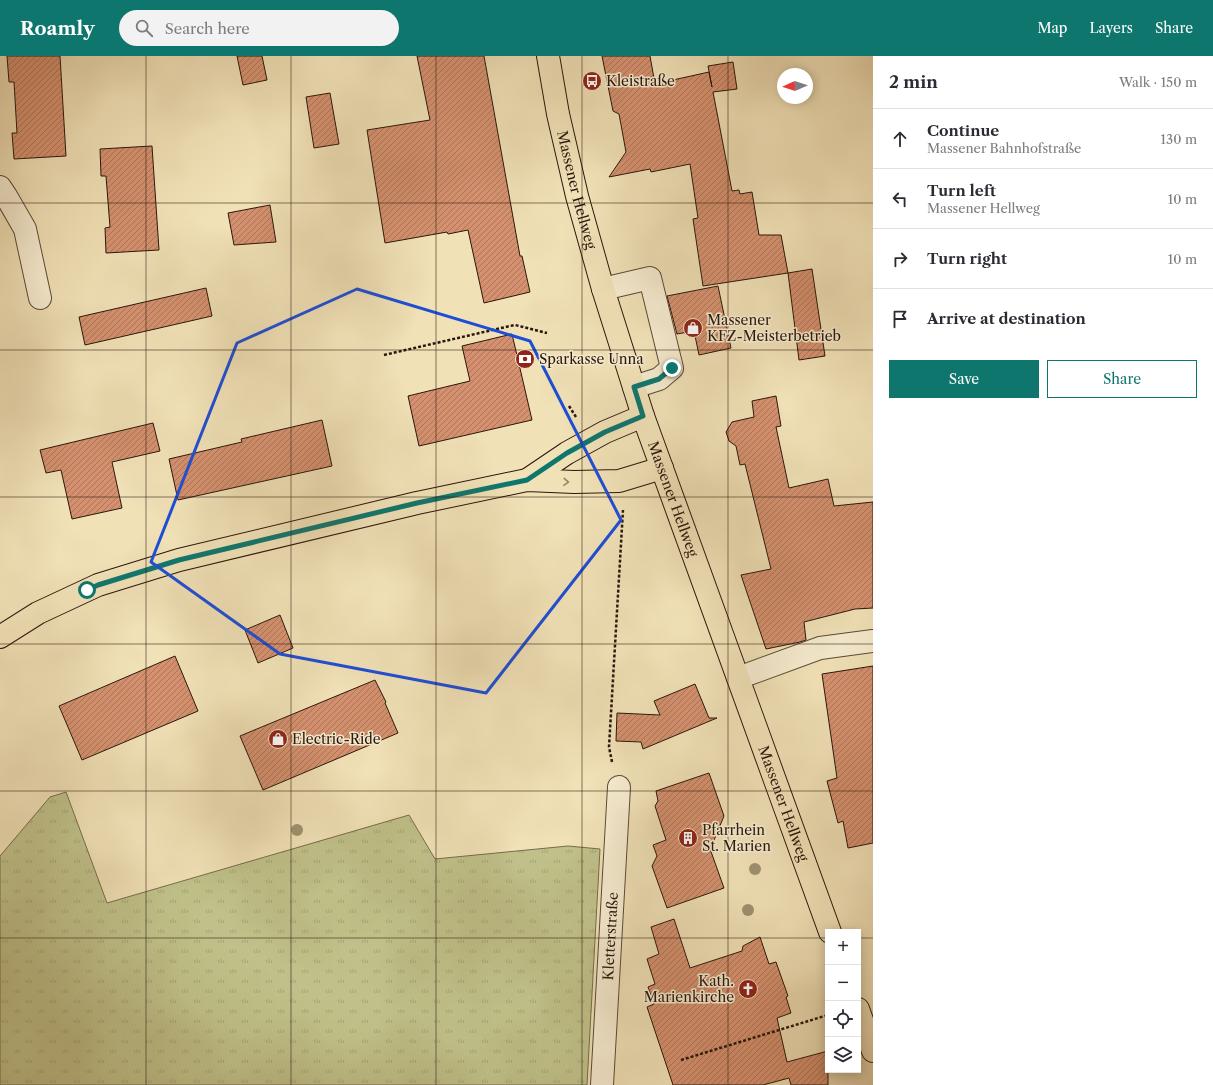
<!DOCTYPE html>
<html lang="en">
<head>
<meta charset="utf-8">
<style>
  :root { --surface:#fff; --page:#f2f2f3; --text:#2b2b33; --muted:#7c7c81; --line:#e1e1e2; --accent:#0f766e }
  body { margin:0; font-family:"Libre Caslon Text",serif; background:var(--page); color:var(--text) }
  .controls { position:absolute; right:12px; bottom:12px; display:grid; overflow:hidden; border-radius:0px; box-shadow:0 2px 10px #0003 }
  .controls button { width:36px; height:36px; display:grid; place-items:center; padding:0; border:0; border-bottom:1px solid var(--line); background:var(--surface); color:var(--text); font:20px sans-serif }
  .compass { position:absolute; left:777px; top:12px; width:36px; height:36px; border-radius:50%; background:var(--surface); box-shadow:0 2px 10px #0003; rotate:267deg }
  .stop { position:absolute; width:12px; height:12px; margin:-9px; border:3px solid #0f766e; border-radius:50%; background:#fff }
  .stop.end { background:#0f766e; border-color:#fff; box-shadow:0 1px 4px #0008 }
  .list { margin:0; padding:0; list-style:none }
  h2 { display:flex; justify-content:space-between; align-items:center; height:52px; margin:0; padding:0 16px; font-size:17px }
  h2 small { font-size:13px; font-weight:400; color:var(--muted) }
  .list li { display:grid; grid-template-columns:26px 1fr auto; gap:12px; align-items:center; box-sizing:border-box; height:60px; padding:0 16px; border-top:1px solid var(--line) }
  .list b { display:block; font-size:15px; white-space:nowrap }
  .list p { margin:0; font-size:13px; white-space:nowrap; color:var(--muted) }
  .list em { font-size:13px; font-style:normal; color:var(--muted) }
  .actions { display:flex; gap:8px; padding:12px 16px }
  .actions a { flex:1; padding:9px 0; border:1px solid var(--accent); border-radius:0px; text-align:center; font-size:14px; color:var(--accent) }
  .actions .main { background:var(--accent); color:#fff }
  .icon { flex:none; width:22px; height:22px; fill:none; stroke:currentColor; stroke-width:2; stroke-linecap:round; stroke-linejoin:round }
  .map { position:relative; flex:none; width:873px; height:1029px; overflow:hidden }
  header { display:flex; align-items:center; gap:24px; box-sizing:border-box; height:56px; padding:0 20px; background:var(--accent); color:#fff }
  header strong { font-size:19px }
  nav { display:flex; gap:22px; margin-inline-start:auto; font-size:14px }
  .search { width:280px; height:36px; background:var(--page); display:flex; align-items:center; gap:10px; box-sizing:border-box; padding:0 14px; border-radius:22px; color:var(--muted); font-size:15px }
  main { display:flex }
  aside { flex:1; background:var(--surface) }
  .map>svg:first-child { display:block }
  .grass { fill:url(#grass-tufts); stroke:#756c4b }
  .building { fill:url(#building-hatch); stroke:#2a160c }
  .lines { fill:none; stroke-linecap:round; stroke-linejoin:round }
  .minor-casing { stroke:#5c4937; stroke-width:24 }
  .major-casing { stroke:#2a160c; stroke-width:24 }
  .path { stroke:#2a160c; stroke-width:2.5; stroke-dasharray:3 2; stroke-linecap:butt }
  .minor { stroke:#f6ecd0; stroke-width:22 }
  .major { stroke:#f1e1b7; stroke-width:22 }
  .tree { fill:#a09271 }
  .oneway { stroke:#97866a }
  .route { stroke:#0f766e; stroke-width:5 }
  .marked { fill:none; stroke:#1d4ed8; stroke-width:3; stroke-linejoin:round }
  .grid { fill:none; stroke:#2a160c; stroke-width:1; stroke-opacity:0.55 }
  .labels { text-anchor:middle; stroke-width:3; stroke-linejoin:round; paint-order:stroke }
  .poi-label { font-size:14px; fill:#2a160c; stroke:#f6ecd0; text-anchor:start }
  .street-label { font-size:14px; fill:#2a160c; stroke:#f6ecd0 }
</style>
</head>
<body>
<header>
<strong>Roamly</strong>
<div class="search"><svg class="icon" aria-label="search" viewBox="0 0 24 24"><circle cx="10" cy="10" r="6"/><path d="M15 15l6 6"/></svg>Search here</div>
<nav><a>Map</a><a>Layers</a><a>Share</a></nav>
</header>
<main>
<div class="map">
<svg width="873" height="1029" viewBox="0 0 873 1029">
  <defs>
    <pattern id="grass-tufts" width="24" height="20" patternUnits="userSpaceOnUse"><rect width="24" height="20" fill="#c0c18a"/><path d="M3 7l-1-3M5 7V3M7 7l1-3M15 17l-1-3M17 17v-4M19 17l1-3" fill="none" stroke="#a5a576"/></pattern>
    <pattern id="building-hatch" width="6" height="6" patternUnits="userSpaceOnUse"><rect width="6" height="6" fill="#d5916f"/><path d="M-1 1l2-2M0 6l6-6M5 7l2-2" fill="none" stroke="#ad755a"/></pattern>
  </defs>
  <rect width="100%" height="100%" fill="#f1e1b7"/>
  <filter id="stains"><feTurbulence type="fractalNoise" baseFrequency=".005" numOctaves="4"/><feColorMatrix values="0 0 0 0 .2 0 0 0 0 .09 0 0 0 0 .02 0 0 0 .5 -.17"/></filter>
  <radialGradient id="worn" r=".72"><stop offset=".6" stop-color="#630" stop-opacity="0"/><stop offset="1" stop-color="#630" stop-opacity=".3"/></radialGradient>
  <path class="grass" d="M66 736 107 847 409 759 435 803 568 790 600 793 587 1029H0V800L50 741Z"/>
  <g class="building">
    <path d="M7 0H60L66 100 14 103 12 77H17L14 26H9Z"/>
    <path d="M237 0H262L267 24 243 29Z"/>
    <path d="M417 0H484L520 200H522L530 236 484 247 468 174 448 178 447 176 385 187 367 74 430 64Z"/>
    <path d="M602 0H650L655 28 709 16 712 31 708 10 733 6 737 33 713 36 732 135 739 134 740 138 752 136 759 179H781L788 217 703 230 693 163 698 162 690 108 651 116 650 113 609 121 626 96 619 58 613 55Z"/>
    <path d="M330 37 339 88 314 92 306 41Z"/>
    <path d="M152 90 159 194 106 197 105 172 110 171 106 120H101L100 93Z"/>
    <path d="M270 149 276 186 234 189 228 157Z"/>
    <path d="M812 213 825 300 799 304 788 217Z"/>
    <path d="M718 230 731 292 699 299 694 275 677 278 667 240Z"/>
    <path d="M206 232 212 260 85 289 79 261Z"/>
    <path d="M512 278 532 364 419 390 408 340 470 325 462 290Z"/>
    <path d="M776 340 781 370 776 371 789 432 828 423 834 450 873 446V552L855 553 804 566 806 584 800 586 766 593 741 519 771 513 745 408 740 409 736 390 729 385 726 376 732 366 754 361 752 345Z"/>
    <path d="M322 364 332 410 178 444 169 403 242 386 241 383Z"/>
    <path d="M153 367 160 395 112 406 122 452 72 463 61 414 46 417 40 394Z"/>
    <path d="M280 559 293 592 258 607 245 574Z"/>
    <path d="M175 600 198 655 82 704 59 650Z"/>
    <path d="M873 610V787L848 792 843 765 838 767 827 725 837 722 822 618Z"/>
    <path d="M375 624 386 646 385 647 398 677 263 734 240 680Z"/>
    <path d="M695 628 709 662H717L643 693 641 686 616 685 617 657 660 659 654 645Z"/>
    <path d="M709 717 724 760 712 789 709 790 724 832 667 852 652 810 657 800 653 789 666 784 655 750 658 745 656 735Z"/>
    <path d="M674 863 690 912 742 895 743 890 760 881 769 908 776 906 788 940 786 941 791 957 777 962 787 1006 828 995V1029H791L789 1022 763 1029H673L647 951 654 948 648 931 655 928 647 903 659 898 651 871Z"/>
  </g>
  <g class="lines">
    <g class="minor-casing">
      <g id="minor">
        <path d="M0 131 6 140 25 173 40 242"/>
        <path d="M603 233 650 222 672 312 659 323 634 331"/>
        <path d="M738 622 820 592 873 585"/>
        <path id="s1" d="M602 1029 619 731"/>
      </g>
    </g>
    <g class="major-casing">
      <g id="major">
        <path id="s2" d="M548 0 558 58 577 140 603 233 643 360 830 876"/>
        <path d="M527 424 567 397 605 376 643 360"/>
        <path d="M0 581 38 557 98 529 179 504 417 447 527 424 574 426 619 425 662 412"/>
        <path d="M858 953 873 995"/>
      </g>
    </g>
    <g class="path">
      <path d="M384 299 510 270 515 269 547 277"/>
      <path d="M569 350 576 361"/>
      <path d="M612 706 609 691 623 454"/>
      <path d="M681 1004 828 959"/>
    </g>
    <use href="#minor" class="minor"/>
    <use href="#major" class="major"/>
  </g>
  <g class="tree">
    <circle cx="297" cy="774" r="6"/>
    <circle cx="755" cy="813" r="6"/>
    <circle cx="748" cy="854" r="6"/>
  </g>
  <defs><path id="oneway-chevron" d="M-2-3.5L2.5 0L-2 3.5" fill="none" stroke-width="1.6" stroke-linecap="round" stroke-linejoin="round"/></defs>
  <use class="oneway" href="#oneway-chevron" transform="translate(566 426) rotate(3)"/>
  <g class="lines">
    <path class="route" d="M87 534 98 529 179 504 417 447 527 424 567 397 605 376 643 360 634 331 659 323 672 312"/>
  </g>
  <path class="marked" d="M357 233 530 285 621 464 486 637 280 598 151 506 237 287Z"/>
  <path class="grid" d="M146 0V1029M291 0V1029M436 0V1029M582 0V1029M728 0V1029M0 147H873M0 294H873M0 441H873M0 588H873M0 735H873M0 882H828M858 882H873"/>
  <defs>
    <g id="bus-disc" transform="scale(1)"><circle r="9.5" fill="#8f2418" stroke="#f6ecd0"/><path d="M-5-6H5V4H4V6H2V4H-2V6H-4V4H-5ZM-3.5-4V0h7V-4ZM-3.5 1.2v1.5H-2V1.2ZM2 1.2v1.5H3.5V1.2Z" fill="#fff"/></g>
    <g id="shop-disc" transform="scale(1)"><circle r="9.5" fill="#8f2418" stroke="#f6ecd0"/><path d="M-5-2.5h2.3a2.7 3.5 0 0 1 5.4 0H5L5.5 6h-11ZM-1.5-2.5h3a1.5 2.3 0 0 0-3 0Z" fill="#fff"/></g>
    <g id="bank-disc" transform="scale(1)"><circle r="9.5" fill="#8f2418" stroke="#f6ecd0"/><path d="M-6-4H6V4H-6ZM0-2.3a2.3 2.3 0 1 0 0 4.6a2.3 2.3 0 1 0 0-4.6Z" fill="#fff"/></g>
    <g id="building-disc" transform="scale(1)"><circle r="9.5" fill="#8f2418" stroke="#f6ecd0"/><path d="M-4-6H4V6H1V3H-1V6H-4ZM-2.5-4.3h1.7v1.8h-1.7ZM.8-4.3h1.7v1.8H.8ZM-2.5-1h1.7V.8h-1.7ZM.8-1h1.7V.8H.8Z" fill="#fff"/></g>
    <g id="church-disc" transform="scale(1)"><circle r="9.5" fill="#8f2418" stroke="#f6ecd0"/><path d="M-1.2-6h2.4v3.5h3.3v2.4h-3.3V6h-2.4V-.1h-3.3v-2.4h3.3Z" fill="#fff"/></g>
  </defs>
  <g fill-rule="evenodd">
    <use href="#bus-disc" x="592" y="25"/>
    <use href="#shop-disc" x="693" y="272"/>
    <use href="#bank-disc" x="525" y="303"/>
    <use href="#shop-disc" x="278" y="683"/>
    <use href="#building-disc" x="688" y="782"/>
    <use href="#church-disc" x="748" y="933"/>
  </g>
  <g class="labels">
    <g class="poi-label">
      <text x="606" y="30">Kleistraße</text>
      <text x="707" y="269">Massener<tspan x="707" dy="16">KFZ-Meisterbetrieb</tspan></text>
      <text x="539" y="308">Sparkasse Unna</text>
      <text x="292" y="688">Electric-Ride</text>
      <text x="702" y="779">Pfarrhein<tspan x="702" dy="16">St. Marien</tspan></text>
      <text x="734" y="930" text-anchor="end">Kath.<tspan x="734" dy="16">Marienkirche</tspan></text>
    </g>
    <g class="street-label">
      <text dy="5" stroke="none"><textPath href="#s2" startOffset="137">Massener Hellweg</textPath></text>
      <text dy="5" stroke="none"><textPath href="#s2" startOffset="461">Massener Hellweg</textPath></text>
      <text dy="5" stroke="none"><textPath href="#s2" startOffset="785">Massener Hellweg</textPath></text>
      <text dy="5" stroke="none"><textPath href="#s1" startOffset="149">Kletterstraße</textPath></text>
    </g>
  </g>
  <rect width="100%" height="100%" filter="url(#stains)"/>
  <rect width="100%" height="100%" fill="url(#worn)"/>
</svg>
<div class="controls">
<button>+</button>
<button>−</button>
<button><svg class="icon" aria-label="locate" viewBox="0 0 24 24"><circle cx="12" cy="12" r="6"/><path d="M12 2v4M12 18v4M2 12h4M18 12h4"/></svg></button>
<button><svg class="icon" aria-label="layers" viewBox="0 0 24 24"><path d="M12 4l9 5-9 5-9-5zM3 14l9 5 9-5"/></svg></button>
</div>
<svg class="compass" viewBox="-18 -18 36 36"><path d="M0-13l5 13h-10z" fill="#e53935"/><path d="M0 13l5-13h-10z" fill="#7c7c81"/></svg>
<div class="stop" style="left:87px;top:534px"></div>
<div class="stop end" style="left:672px;top:312px"></div>
</div>
<aside>
<h2>2 min<small>Walk · 150 m</small></h2>
<ul class="list">
<li><svg class="icon" aria-label="ahead" viewBox="0 0 24 24"><path d="M12 20V5M6 11l6-6 6 6"/></svg><div><b>Continue</b><p>Massener Bahnhofstraße</p></div><em>130 m</em></li>
<li><svg class="icon" aria-label="left" viewBox="0 0 24 24"><path d="M17 20v-9H6M10 6l-5 5 5 5"/></svg><div><b>Turn left</b><p>Massener Hellweg</p></div><em>10 m</em></li>
<li><svg class="icon" aria-label="right" viewBox="0 0 24 24"><path d="M7 20v-9h11M14 6l5 5-5 5"/></svg><div><b>Turn right</b></div><em>10 m</em></li>
<li><svg class="icon" aria-label="arrive" viewBox="0 0 24 24"><path d="M6 21V4h12l-3 4 3 4H6"/></svg><div><b>Arrive at destination</b></div></li>
</ul>
<div class="actions"><a class="main">Save</a><a>Share</a></div>
</aside>
</main>
</body>
</html>
